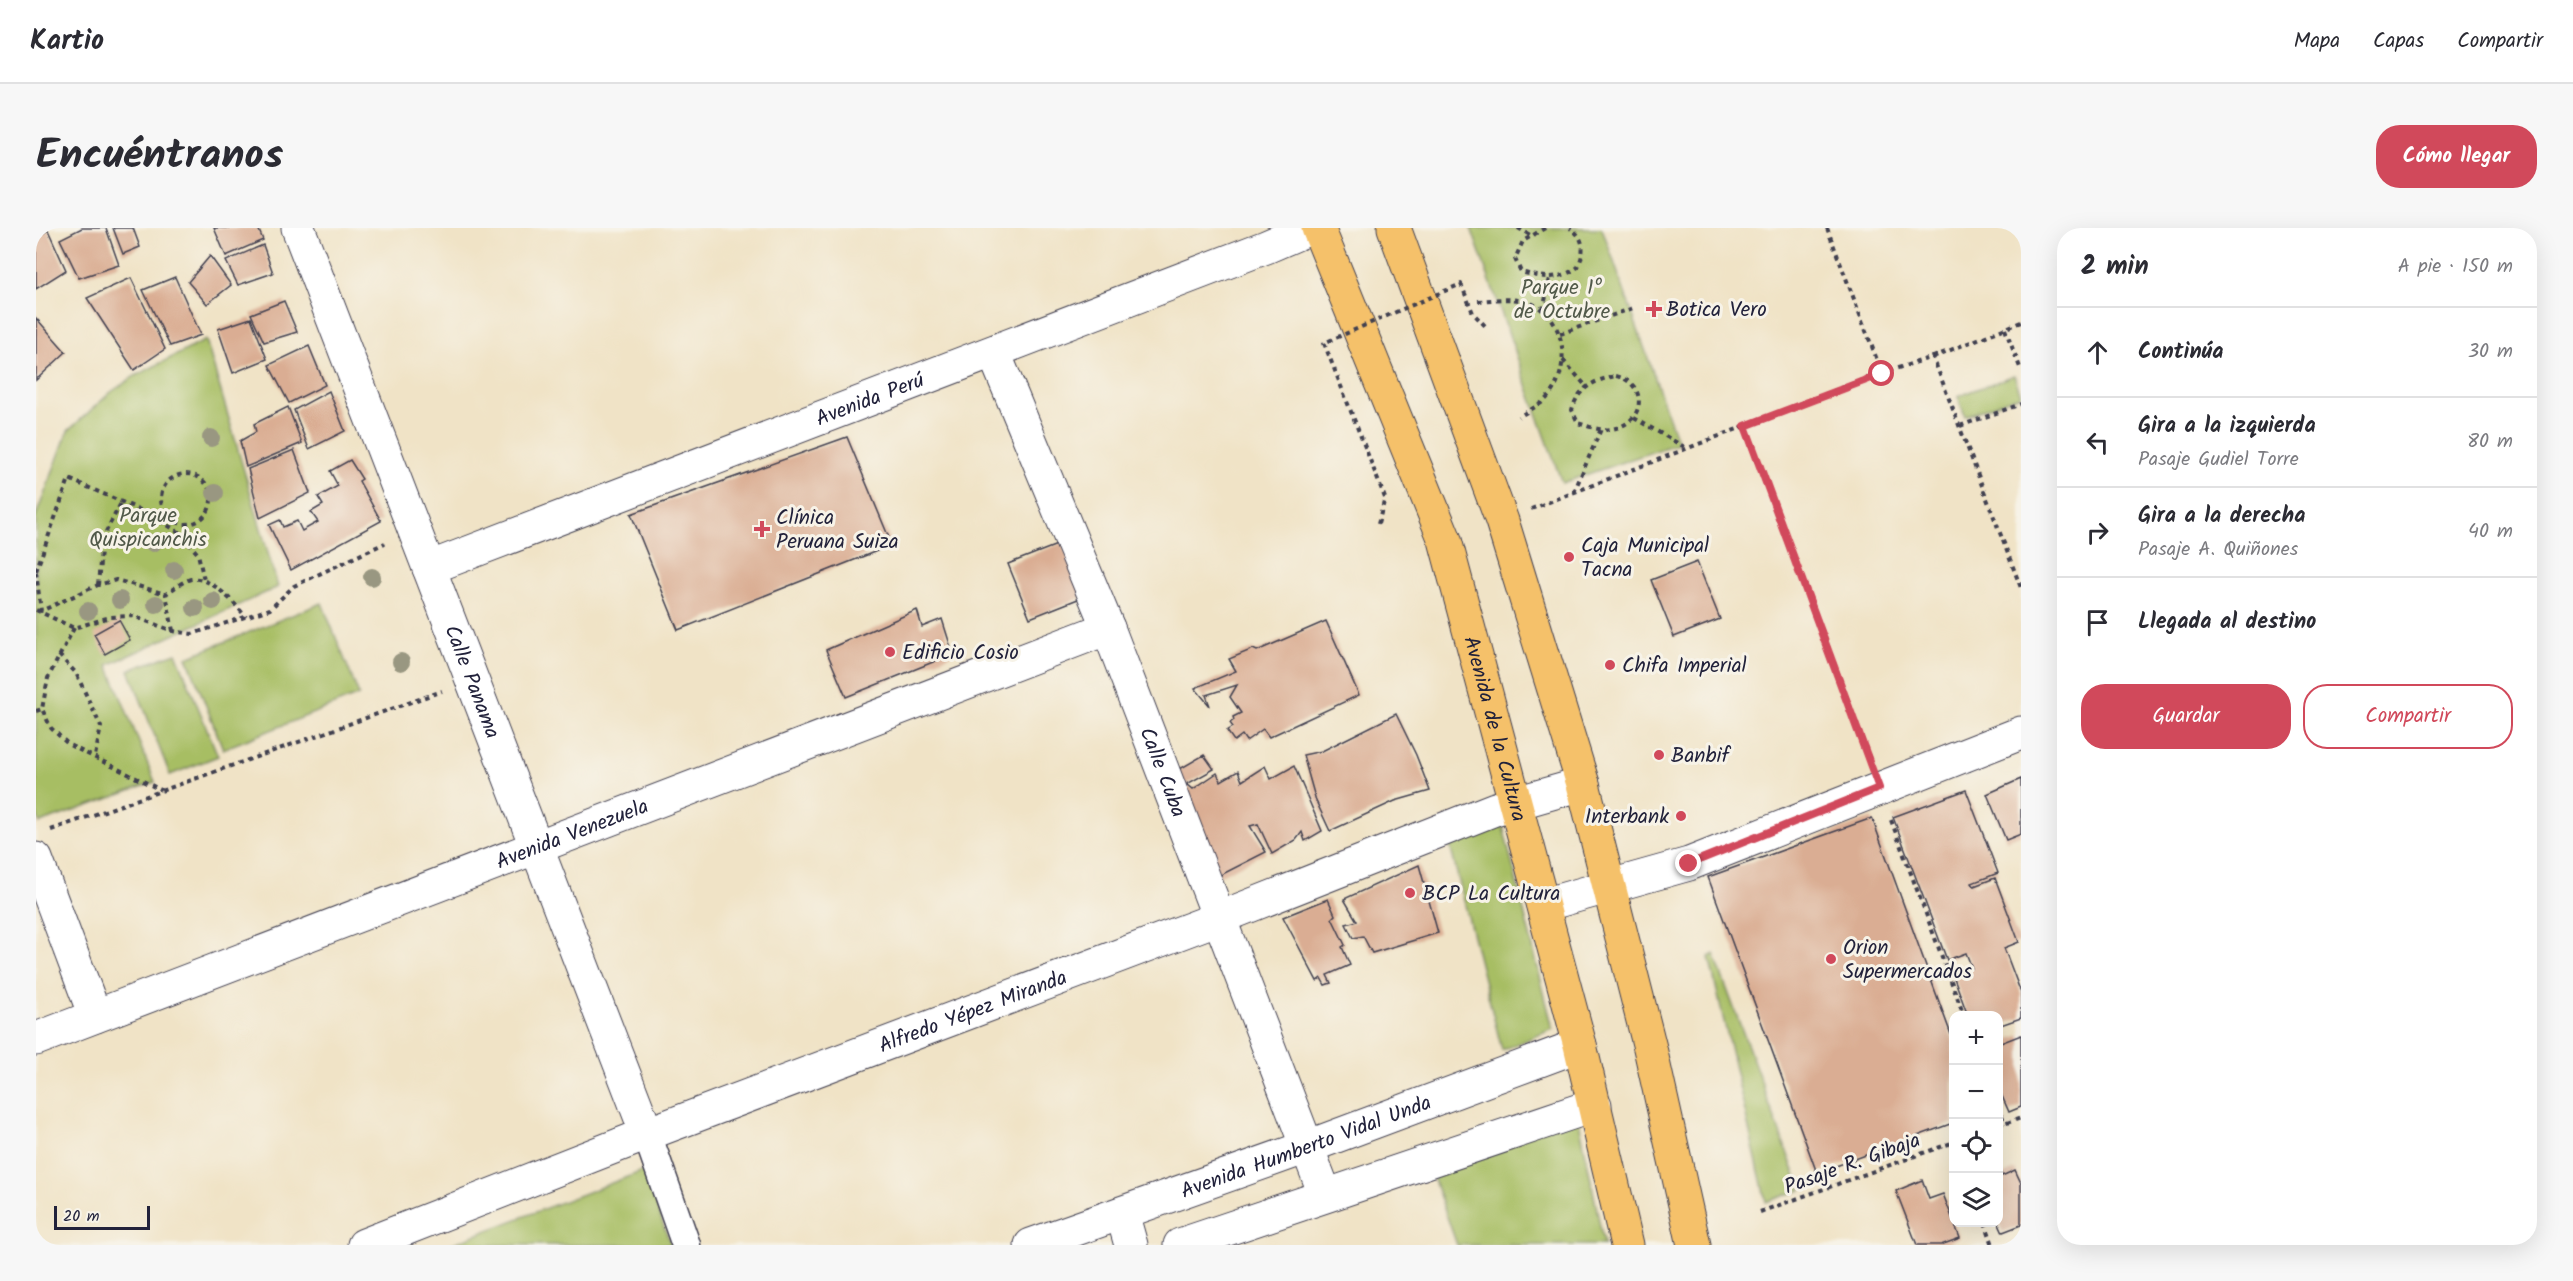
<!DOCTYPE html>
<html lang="es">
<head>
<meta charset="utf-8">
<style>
  :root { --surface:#fff; --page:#f7f7f7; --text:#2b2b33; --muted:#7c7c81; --line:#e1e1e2; --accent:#d1495b }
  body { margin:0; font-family:Kalam,sans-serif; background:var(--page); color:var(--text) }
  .controls { position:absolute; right:18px; bottom:18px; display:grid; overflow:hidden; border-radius:12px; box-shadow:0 6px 24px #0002 }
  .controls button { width:54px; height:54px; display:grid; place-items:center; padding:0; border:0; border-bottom:2px solid var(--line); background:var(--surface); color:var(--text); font:30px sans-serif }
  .scale { position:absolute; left:18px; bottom:15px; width:96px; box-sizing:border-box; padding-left:6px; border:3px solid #22223b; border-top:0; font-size:16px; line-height:21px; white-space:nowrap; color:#22223b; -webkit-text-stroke:4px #f7f3e8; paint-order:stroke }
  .stop { position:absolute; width:18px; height:18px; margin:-14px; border:4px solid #d1495b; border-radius:50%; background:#fff }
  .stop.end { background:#d1495b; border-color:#fff; box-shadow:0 2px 6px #0008 }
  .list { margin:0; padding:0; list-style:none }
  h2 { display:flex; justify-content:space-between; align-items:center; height:78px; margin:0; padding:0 24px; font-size:26px }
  h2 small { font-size:20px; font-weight:400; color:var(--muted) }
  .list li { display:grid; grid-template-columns:39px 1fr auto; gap:18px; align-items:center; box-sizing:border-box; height:90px; padding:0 24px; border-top:2px solid var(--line) }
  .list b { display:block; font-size:22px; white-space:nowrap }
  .list p { margin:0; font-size:20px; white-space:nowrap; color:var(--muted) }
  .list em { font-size:20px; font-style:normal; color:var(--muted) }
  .actions { display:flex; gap:12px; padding:18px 24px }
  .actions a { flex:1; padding:14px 0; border:2px solid var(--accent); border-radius:24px; text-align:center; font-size:21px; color:var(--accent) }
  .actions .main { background:var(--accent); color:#fff }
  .icon { flex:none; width:33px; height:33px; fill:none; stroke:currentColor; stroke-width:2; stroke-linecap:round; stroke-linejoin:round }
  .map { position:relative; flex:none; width:1985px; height:1017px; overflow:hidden; border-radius:24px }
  header { display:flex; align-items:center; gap:36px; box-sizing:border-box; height:84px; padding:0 30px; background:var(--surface); border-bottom:2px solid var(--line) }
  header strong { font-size:28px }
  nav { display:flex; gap:33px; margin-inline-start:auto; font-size:21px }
  .intro { display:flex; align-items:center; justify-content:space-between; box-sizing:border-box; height:144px; padding:0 36px }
  h1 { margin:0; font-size:42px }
  .button { padding:15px 27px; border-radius:24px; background:var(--accent); color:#fff; font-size:21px; font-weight:700 }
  main { display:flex; gap:36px; padding:0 36px }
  aside { flex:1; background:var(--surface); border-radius:24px; box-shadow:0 6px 24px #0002 }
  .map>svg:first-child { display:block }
  .green { fill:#a7be63; stroke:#64704f; stroke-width:1.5 }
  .building { fill:#daad93 }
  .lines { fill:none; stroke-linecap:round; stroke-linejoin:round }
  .pedestrian-casing { stroke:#413f50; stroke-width:31 }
  .minor-casing { stroke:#413f50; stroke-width:35 }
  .trunk-casing { stroke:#413f50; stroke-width:35 }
  .path { stroke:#413f50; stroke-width:4; stroke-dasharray:4.5 4.5; stroke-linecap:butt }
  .pedestrian { stroke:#fff; stroke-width:28 }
  .minor { stroke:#fff; stroke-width:33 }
  .trunk { stroke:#f5c16b; stroke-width:33 }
  .path-bridge { stroke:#413f50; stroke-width:4; stroke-dasharray:4.5 4.5; stroke-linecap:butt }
  .tree { fill:#999781 }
  .route { stroke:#d1495b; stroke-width:8 }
  .poi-dot { fill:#d1495b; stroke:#f7f3e8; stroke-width:2 }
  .labels { text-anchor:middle; stroke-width:6; stroke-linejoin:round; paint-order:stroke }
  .park-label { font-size:21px; fill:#515949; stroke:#f7f3e8 }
  .poi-label { font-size:21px; fill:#22223b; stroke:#f7f3e8; text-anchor:start }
  .street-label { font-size:21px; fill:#22223b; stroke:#f7f3e8 }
</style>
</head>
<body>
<header>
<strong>Kartio</strong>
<nav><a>Mapa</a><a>Capas</a><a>Compartir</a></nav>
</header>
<div class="intro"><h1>Encuéntranos</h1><a class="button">Cómo llegar</a></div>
<main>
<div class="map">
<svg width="1985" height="1017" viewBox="0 0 1985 1017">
  <rect width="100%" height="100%" fill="#f7f3e8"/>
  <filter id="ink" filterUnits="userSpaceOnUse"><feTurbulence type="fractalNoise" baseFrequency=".0167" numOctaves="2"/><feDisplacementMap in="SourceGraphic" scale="12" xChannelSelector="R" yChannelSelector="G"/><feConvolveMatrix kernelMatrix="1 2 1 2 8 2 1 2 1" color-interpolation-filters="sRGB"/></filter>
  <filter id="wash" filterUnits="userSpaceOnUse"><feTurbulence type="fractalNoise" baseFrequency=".008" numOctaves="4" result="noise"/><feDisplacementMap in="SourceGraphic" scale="24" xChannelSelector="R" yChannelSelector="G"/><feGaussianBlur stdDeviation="1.35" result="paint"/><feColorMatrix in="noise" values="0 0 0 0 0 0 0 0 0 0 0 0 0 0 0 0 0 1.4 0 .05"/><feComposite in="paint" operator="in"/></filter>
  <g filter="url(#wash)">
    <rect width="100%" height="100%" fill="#f0e3c6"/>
    <g class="green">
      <path d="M1435 0H1566L1642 215 1526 255Z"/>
      <path d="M170 112 242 359 72 437 119 554 4 595 0 585V288L32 203 75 164 99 148Z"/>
      <path d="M1978 147 1985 167 1929 188 1922 168Z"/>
      <path d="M286 375 323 467 187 521 151 429Z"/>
      <path d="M140 425 182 528 134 547 93 442Z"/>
      <path d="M1466 595 1517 801 1466 822 1413 614Z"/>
      <path d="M1678 726 1765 962 1730 974 1673 729Z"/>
      <path d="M1542 888 1568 1017H1421L1394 941Z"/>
      <path d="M607 943 635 1017H413Z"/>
    </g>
    <g id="blocks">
      <g class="building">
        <path d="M46 0H70L83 37 43 50 24 11Z"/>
        <path d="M77 0H97L104 19 87 26Z"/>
        <path d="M178 0H222L227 12 190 28Z"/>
        <path d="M12 2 30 42 0 61V9Z"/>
        <path d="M227 17 237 45 202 57 190 33Z"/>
        <path d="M174 28 195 57 171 76 152 54Z"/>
        <path d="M139 49 165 107 134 118 107 62Z"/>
        <path d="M95 50 129 121 98 142 51 70Z"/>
        <path d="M248 73 261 104 228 114 215 86Z"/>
        <path d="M0 90 30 124 0 152Z"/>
        <path d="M215 90 231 131 197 145 182 101Z"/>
        <path d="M273 118 289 157 253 175 233 137Z"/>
        <path d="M293 163 309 203 273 221 258 182Z"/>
        <path d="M252 179 266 215 210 239 204 213 220 204 218 196Z"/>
        <path d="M811 209 856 317 642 402 595 286Z"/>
        <path d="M258 222 274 265 224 290 212 241Z"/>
        <path d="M314 232 326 251 323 253 345 293 255 342 233 297 244 292 247 299 261 293 266 303 282 294 275 284 287 277 282 269 302 258 294 243Z"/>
        <path d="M1026 315 1047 369 994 390 972 336Z"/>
        <path d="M1661 334 1684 391 1638 409 1615 352Z"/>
        <path d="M881 382 886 399 906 391 917 426 810 469 790 422Z"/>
        <path d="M83 392 94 412 69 426 58 406Z"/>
        <path d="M1290 393 1323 467 1233 509 1227 501 1210 513 1206 507 1198 513 1191 503 1197 499 1194 495 1198 492 1197 489 1205 485 1194 469 1201 457 1170 467 1174 478 1159 460 1200 443 1193 431 1217 421 1221 423Z"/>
        <path d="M1360 486 1380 527 1394 563 1359 573 1294 603 1280 573 1267 527 1286 523Z"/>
        <path d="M1168 527 1178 541 1151 556 1157 561 1181 545 1185 553 1202 543 1206 553 1229 538 1235 551 1258 538 1286 603 1269 613 1266 604 1260 612 1236 626 1222 596 1214 598 1230 624 1175 652 1135 546Z"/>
        <path d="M1985 551V606L1970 612 1951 566Z"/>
        <path d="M1930 562 1962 645 1936 655 1938 658 1959 650 1983 714 1968 720 1985 765V790L1962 798V788H1932L1917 747 1936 740 1930 725 1911 732 1857 589Z"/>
        <path d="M1836 590 1917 812V895L1781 945 1672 649Z"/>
        <path d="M1383 637 1402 705 1336 725 1327 708 1317 710 1310 696 1321 693 1308 671Z"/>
        <path d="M1292 671 1299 687 1296 690 1309 717 1306 719 1314 737 1291 747 1295 755 1289 757 1285 750 1281 753 1247 689Z"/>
        <path d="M1985 807V879L1973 884 1962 859V816Z"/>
        <path d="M1962 939 1966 948 1979 942 1985 955V997L1967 1004 1962 993Z"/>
        <path d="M1886 952 1893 971 1907 966 1924 1010 1905 1017H1881L1860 963Z"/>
      </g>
    </g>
  </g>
  <g filter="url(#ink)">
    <use href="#blocks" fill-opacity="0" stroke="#413f50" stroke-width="1.5"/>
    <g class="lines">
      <g class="pedestrian-casing">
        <path id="pedestrian" d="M611 906 650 1017"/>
      </g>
      <g class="minor-casing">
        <g id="minor">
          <path id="s1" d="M262 0 611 906"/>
          <path id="s2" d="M958 125 1072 400 1289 966"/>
          <path id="s3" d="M393 340 1230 19 1274 0"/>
          <path d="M0 631 59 788"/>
          <path d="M1507 677 1653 636 1985 505"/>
          <path id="s4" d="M0 811 1072 400"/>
          <path d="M1086 985 1095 1017"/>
          <path id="s5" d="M328 1017 611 906 1183 690 1459 581 1547 556"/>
          <path id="s6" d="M995 1017 1271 919 1544 817"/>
          <path d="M1144 1017 1559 877"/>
        </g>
      </g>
      <g class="trunk-casing">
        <g id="trunk">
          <path id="s7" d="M1282 0 1409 312 1544 817 1591 1017"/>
          <path d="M1358 0 1466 293 1547 556 1614 820 1658 1017"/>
        </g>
      </g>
      <g class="path">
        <path d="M1482 0 1494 7"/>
        <path d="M1509 0 1487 13 1479 31 1485 44C1506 50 1523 53 1542 39 1549 23 1549 10 1534 0"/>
        <path d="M1791 0 1846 145 1897 129 1985 360"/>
        <path d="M1442 73C1458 72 1476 69 1492 74 1531 88 1537 143 1510 171 1503 178 1491 183 1483 189"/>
        <path d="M1507 82 1514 50"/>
        <path d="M1969 101 1985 142"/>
        <path d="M1524 106 1600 79"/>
        <path d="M1897 129 1985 94"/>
        <path d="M1527 132 1550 158"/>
        <path d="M1580 148C1611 155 1610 192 1580 200 1567 204 1554 199 1542 195L1536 182C1542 160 1558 152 1580 148Z"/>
        <path d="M1598 190 1652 221"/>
        <path d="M1709 198 1833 531"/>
        <path d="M1924 198 1985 176"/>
        <circle cx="150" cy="271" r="25"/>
        <path d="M1538 264 1565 201"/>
        <path d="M1495 281 1846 145"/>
        <path d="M0 343 33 251 109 284 143 304 162 326 168 352"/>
        <path d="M0 344 5 383 62 357 80 352 130 366"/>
        <path d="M62 357 66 311 85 275"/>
        <path d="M0 382 38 400 74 389 97 388 137 403 156 406 234 381 258 358 349 315"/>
        <path d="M38 400 12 450 6 481 15 500 33 517 125 562"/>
        <path d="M137 403 130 366C137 361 147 353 155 351 176 348 198 375 210 389"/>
        <path d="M23 427 40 445 65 499 59 528"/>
        <path d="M0 483 6 481"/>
        <path d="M1855 592 1928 788"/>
        <path d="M15 602 406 463"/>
        <path d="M1962 879 1969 896"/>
        <path d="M1962 898 1985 890"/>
        <path d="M1724 984 1918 914"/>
        <path d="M1949 994 1957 1017"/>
      </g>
      <use href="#pedestrian" class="pedestrian"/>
      <use href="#minor" class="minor"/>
      <use href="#trunk" class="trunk"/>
      <path class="path-bridge" d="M1342 296 1349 270 1288 115 1425 56 1437 85 1452 101"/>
    </g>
    <g class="tree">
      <circle cx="175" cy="210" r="9"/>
      <circle cx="179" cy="265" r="9"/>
      <circle cx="117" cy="315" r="9"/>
      <circle cx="138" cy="342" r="9"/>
      <circle cx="336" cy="349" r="9"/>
      <circle cx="84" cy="372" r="9"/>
      <circle cx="177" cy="373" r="9"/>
      <circle cx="120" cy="376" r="9"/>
      <circle cx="159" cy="380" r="9"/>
      <circle cx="52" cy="383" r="9"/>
      <circle cx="365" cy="434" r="9"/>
    </g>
  </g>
  <g class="lines" filter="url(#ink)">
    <path class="route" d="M1653 636 1843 560 1709 198 1846 146"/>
  </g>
  <g class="poi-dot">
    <path d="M1615 72h6v6h6v6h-6v6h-6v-6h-6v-6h6z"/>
    <path d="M723 292h6v6h6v6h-6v6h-6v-6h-6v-6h6z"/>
    <circle cx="1533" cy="329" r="6"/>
    <circle cx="854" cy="424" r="6"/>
    <circle cx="1574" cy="437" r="6"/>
    <circle cx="1623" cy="527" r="6"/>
    <circle cx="1645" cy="588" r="6"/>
    <circle cx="1374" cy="665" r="6"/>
    <circle cx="1795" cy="731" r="6"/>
  </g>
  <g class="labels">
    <g class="park-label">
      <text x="1526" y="66">Parque 1º<tspan x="1526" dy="24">de Octubre</tspan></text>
      <text x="112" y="294">Parque<tspan x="112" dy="24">Quispicanchis</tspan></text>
    </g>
    <g class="poi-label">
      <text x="1630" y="88">Botica Vero</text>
      <text x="740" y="296">Clínica<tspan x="740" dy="24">Peruana Suiza</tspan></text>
      <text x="1545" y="324">Caja Municipal<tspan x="1545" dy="24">Tacna</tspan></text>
      <text x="866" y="431">Edificio Cosio</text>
      <text x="1586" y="444">Chifa Imperial</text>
      <text x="1635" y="534">Banbif</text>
      <text x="1633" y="595" text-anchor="end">Interbank</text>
      <text x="1386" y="672">BCP La Cultura</text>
      <text x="1807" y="726">Orion<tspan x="1807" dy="24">Supermercados</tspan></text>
    </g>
    <g class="street-label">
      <text dy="7" stroke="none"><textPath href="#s3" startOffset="472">Avenida Perú</textPath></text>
      <text dy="7" stroke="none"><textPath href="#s1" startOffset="486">Calle Panama</textPath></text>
      <text dy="7" stroke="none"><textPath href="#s7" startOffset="532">Avenida de la Cultura</textPath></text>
      <text dy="7" stroke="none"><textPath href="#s2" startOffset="452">Calle Cuba</textPath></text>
      <text dy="7" stroke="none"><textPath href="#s4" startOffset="574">Avenida Venezuela</textPath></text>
      <text dy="7" stroke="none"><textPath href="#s5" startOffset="652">Alfredo Yépez Miranda</textPath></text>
      <text dy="7" stroke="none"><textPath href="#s6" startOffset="292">Avenida Humberto Vidal Unda</textPath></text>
      <text transform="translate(1816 935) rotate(-20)" y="7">Pasaje R. Gibaja</text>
    </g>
  </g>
</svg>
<div class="controls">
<button>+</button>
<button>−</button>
<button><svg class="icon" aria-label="locate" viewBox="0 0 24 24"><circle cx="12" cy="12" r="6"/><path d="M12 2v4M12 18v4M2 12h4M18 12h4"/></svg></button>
<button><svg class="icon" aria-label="layers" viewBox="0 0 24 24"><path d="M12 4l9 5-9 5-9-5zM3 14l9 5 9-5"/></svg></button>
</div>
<div class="scale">20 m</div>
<div class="stop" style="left:1846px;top:146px"></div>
<div class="stop end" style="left:1653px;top:636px"></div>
</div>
<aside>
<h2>2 min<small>A pie · 150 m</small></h2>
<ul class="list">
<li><svg class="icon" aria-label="ahead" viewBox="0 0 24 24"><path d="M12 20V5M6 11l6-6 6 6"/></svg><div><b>Continúa</b></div><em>30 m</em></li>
<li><svg class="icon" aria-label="left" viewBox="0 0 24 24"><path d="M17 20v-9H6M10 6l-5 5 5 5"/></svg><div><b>Gira a la izquierda</b><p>Pasaje Gudiel Torre</p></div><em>80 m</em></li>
<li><svg class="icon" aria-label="right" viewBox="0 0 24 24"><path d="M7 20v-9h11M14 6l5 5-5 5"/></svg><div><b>Gira a la derecha</b><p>Pasaje A. Quiñones</p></div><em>40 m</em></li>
<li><svg class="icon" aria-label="arrive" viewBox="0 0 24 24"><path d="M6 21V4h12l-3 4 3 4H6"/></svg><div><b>Llegada al destino</b></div></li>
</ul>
<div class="actions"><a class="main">Guardar</a><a>Compartir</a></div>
</aside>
</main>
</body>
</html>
